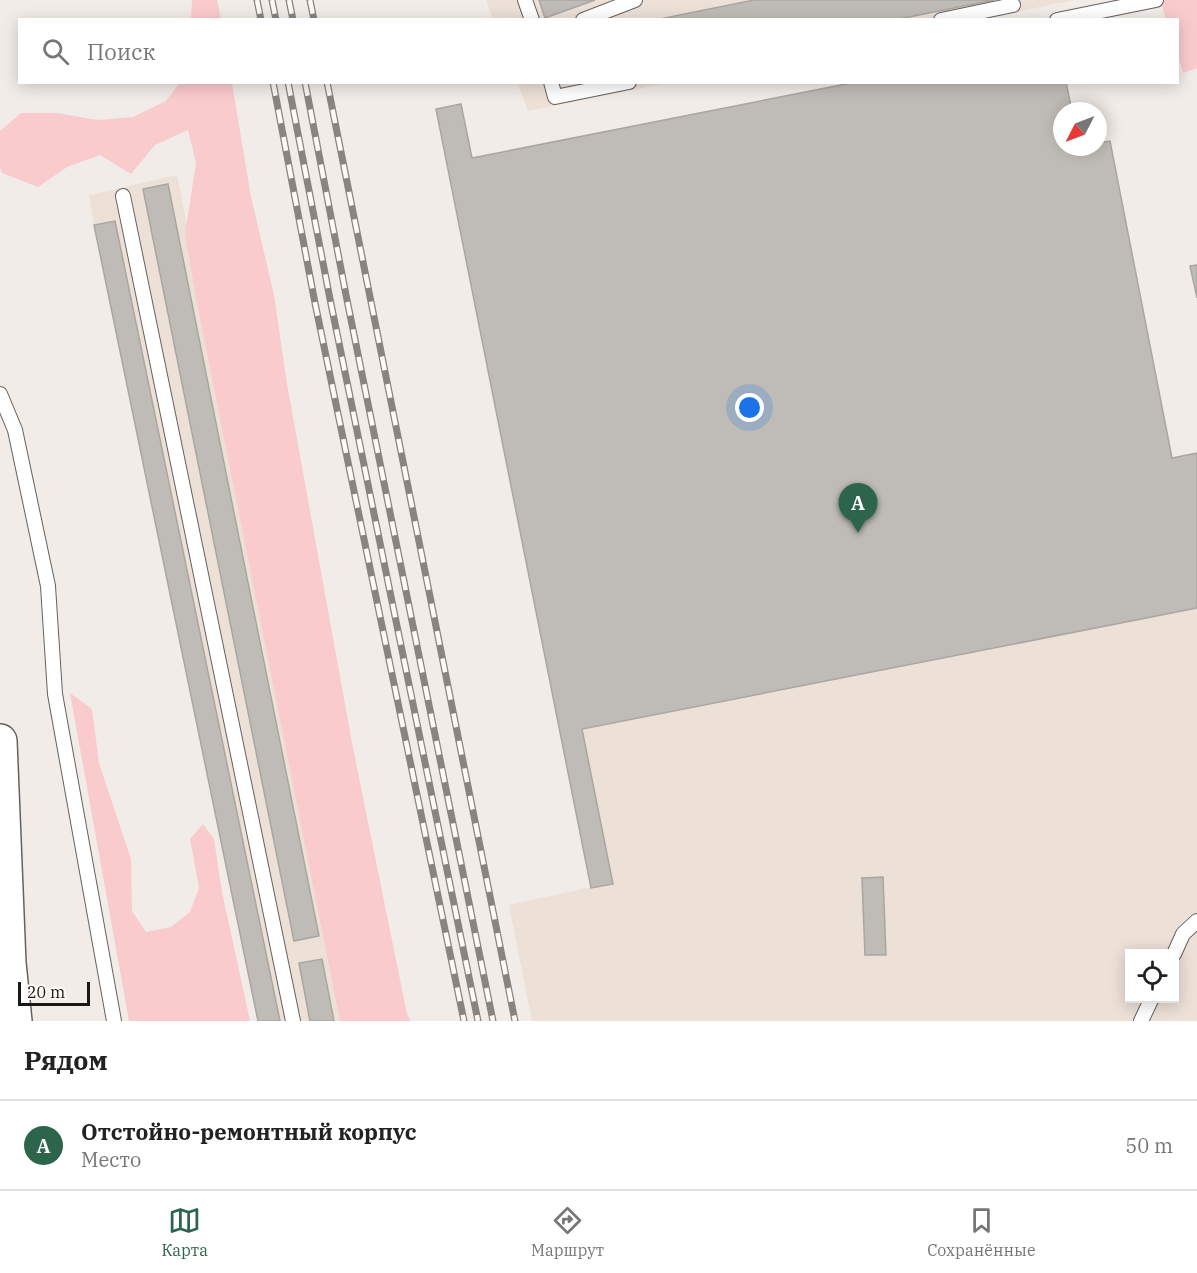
<!DOCTYPE html>
<html lang="ru">
<head>
<meta charset="utf-8">
<style>
  :root { --surface:#fff; --page:#f2f2f2; --text:#222; --muted:#767676; --line:#e0e0e0; --accent:#2d654c }
  body { margin:0; font-family:"IBM Plex Serif",serif; background:var(--page); color:var(--text) }
  .controls { position:absolute; right:18px; bottom:18px; display:grid; overflow:hidden; border-radius:0px; box-shadow:0 3px 15px #0003 }
  .controls button { width:54px; height:54px; display:grid; place-items:center; padding:0; border:0; border-bottom:2px solid var(--line); background:var(--surface); color:var(--text); font:30px sans-serif }
  .compass { position:absolute; left:1053px; top:102px; width:54px; height:54px; border-radius:50%; background:var(--surface); box-shadow:0 3px 15px #0003; rotate:228deg }
  .scale { position:absolute; left:18px; bottom:15px; width:72px; box-sizing:border-box; padding-left:6px; border:3px solid #191816; border-top:0; font-size:16px; line-height:21px; white-space:nowrap; color:#191816; -webkit-text-stroke:4px #fff9f6; paint-order:stroke }
  .you { position:absolute; left:750px; top:408px; width:21px; height:21px; margin:-15px; border:4px solid #fff; border-radius:50%; background:#1a73e8; box-shadow:0 0 0 9px #1a73e833 }
  .badge { display:grid; place-items:center; width:39px; height:39px; border-radius:50%; background:var(--accent); color:#fff; font-size:20px; font-weight:700 }
  .pin { position:absolute; translate:-50% -50px; filter:drop-shadow(0 2px 3px #0008) }
  .pin::after { content:''; position:absolute; top:32px; width:21px; height:18px; background:inherit; clip-path:polygon(0 0,100% 0,50% 100%) }
  .list { margin:0; padding:0; list-style:none }
  h2 { display:flex; justify-content:space-between; align-items:center; height:78px; margin:0; padding:0 24px; font-size:26px }
  h2 small { font-size:20px; font-weight:400; color:var(--muted) }
  .list li { display:grid; grid-template-columns:39px 1fr auto; gap:18px; align-items:center; box-sizing:border-box; height:90px; padding:0 24px; border-top:2px solid var(--line) }
  .list b { display:block; font-size:22px; white-space:nowrap }
  .list p { margin:0; font-size:20px; white-space:nowrap; color:var(--muted) }
  .list em { font-size:20px; font-style:normal; color:var(--muted) }
  .icon { flex:none; width:33px; height:33px; fill:none; stroke:currentColor; stroke-width:2; stroke-linecap:round; stroke-linejoin:round }
  .map { position:relative; flex:none; width:1197px; height:1021px; overflow:hidden }
  .search { position:absolute; background:var(--surface); box-shadow:0 3px 15px #0003; left:18px; right:18px; top:18px; height:66px; display:flex; align-items:center; gap:15px; box-sizing:border-box; padding:0 21px; border-radius:0px; color:var(--muted); font-size:22px }
  .sheet { height:168px; background:var(--surface) }
  nav { display:flex; justify-content:space-around; align-items:center; box-sizing:border-box; height:84px; border-top:2px solid var(--line); background:var(--surface); font-size:16px; color:var(--muted) }
  nav a { display:grid; justify-items:center; gap:3px }
  nav .on { color:var(--accent) }
  .map>svg:first-child { display:block }
  .built { fill:#ece0d7; fill-rule:evenodd }
  .green { fill:#facbcd }
  .building { fill:#bfbcb8; stroke:#a9a6a1; stroke-width:1.5 }
  .lines { fill:none; stroke-linecap:round; stroke-linejoin:round }
  .service-casing { stroke:#66615e; stroke-width:16 }
  .primary-casing { stroke:#66615e; stroke-width:36 }
  .service { stroke:#fff; stroke-width:14 }
  .primary { stroke:#fff; stroke-width:33 }
  .rail-casing { stroke:#878481; stroke-width:7 }
  .rail { stroke:#fff9f6; stroke-width:4.5; stroke-dasharray:14; stroke-linecap:butt }
</style>
</head>
<body>
<div class="map">
<svg width="1197" height="1021" viewBox="0 0 1197 1021">
  <rect width="100%" height="100%" fill="#f1ece8"/>
  <g class="built">
    <path d="M486 0H1074L978 20H493Z"/>
    <path d="M517 82 667 83 528 111Z"/>
    <path d="M856 83H1066L1072 111H1062V147H1098L1110 141 1172 458 1197 453V1021H532L509 905 591 887 436 109 461 104 472 158ZM1130 954H1174V998H1130Z"/>
    <path d="M177 175 345 1021H258L94 225 89 195Z"/>
  </g>
  <g class="green">
    <path d="M192 0H217L221 19H191Z"/>
    <path d="M1160 0H1197V68L1183 73 1178 55V20L1166 19Z"/>
    <path d="M180 82 232 83 251 197 274 295 287 384 353 748 407 1014 411 1021H340L197 303 185 234 196 163 188 130 155 145 131 174 100 155 67 167 38 187 2 173 0 167V131L21 113H57L98 120 133 117 166 101Z"/>
    <path d="M70 693 92 709 99 763 131 859 132 911 146 932 171 927 190 912 199 888 190 839 203 824 214 839 222 892 250 1021H129Z"/>
  </g>
  <g class="building">
    <path d="M539 0H595L545 18Z"/>
    <path d="M754 0H994L894 20H655Z"/>
    <path d="M856 82H1066L1072 111H1062V147H1098V143L1110 141 1172 458 1197 453V608L582 729 613 884 591 888 436 109 461 104 472 158Z"/>
    <path d="M168 184 319 936 294 941 143 189Z"/>
    <path d="M115 221 280 1021H258L94 225Z"/>
    <path d="M1197 265V298L1190 266Z"/>
    <path d="M883 877 886 955H865L862 878Z"/>
    <path d="M322 959 334 1021H310L299 963Z"/>
  </g>
  <g class="lines">
    <g class="service-casing">
      <g id="service">
        <path d="M525 0 532 20"/>
        <path d="M583 20 635 0"/>
        <path d="M941 20 1013 5"/>
        <path d="M1057 20 1156 0"/>
        <path d="M551 82 555 97 629 82"/>
        <path d="M123 196 293 1021"/>
        <path d="M0 394 15 430 48 586 55 694 114 1021"/>
        <path d="M1174 954 1183 934 1197 921"/>
        <path d="M1141 1021 1152 998"/>
      </g>
    </g>
    <g class="primary-casing">
      <path id="primary" d="M0 741 9 963 15 1021"/>
    </g>
    <use href="#service" class="service"/>
    <use href="#primary" class="primary"/>
    <g class="rail-casing">
      <g id="rail">
        <path d="M257 0 261 20"/>
        <path d="M272 0 276 20"/>
        <path d="M289 0 293 20"/>
        <path d="M310 0 314 20"/>
        <path d="M273 82 315 303 464 1021"/>
        <path d="M288 82 330 299 478 1021"/>
        <path d="M305 82 346 295 493 1021"/>
        <path d="M327 82 515 1021"/>
      </g>
    </g>
    <use href="#rail" class="rail"/>
  </g>
</svg>
<div class="controls">
<button><svg class="icon" aria-label="locate" viewBox="0 0 24 24"><circle cx="12" cy="12" r="6"/><path d="M12 2v4M12 18v4M2 12h4M18 12h4"/></svg></button>
</div>
<svg class="compass" viewBox="-18 -18 36 36"><path d="M0-13l5 13h-10z" fill="#e53935"/><path d="M0 13l5-13h-10z" fill="#767676"/></svg>
<div class="scale">20 m</div>
<div class="you"></div>
<div class="pin badge" style="left:858px;top:533px">A</div>
<div class="search"><svg class="icon" aria-label="search" viewBox="0 0 24 24"><circle cx="10" cy="10" r="6"/><path d="M15 15l6 6"/></svg>Поиск</div>
</div>
<section class="sheet">
<h2>Рядом<small></small></h2>
<ul class="list">
<li><span class="badge">A</span><div><b>Отстойно-ремонтный корпус</b><p>Место</p></div><em>50 m</em></li>
</ul>
</section>
<nav>
<a class="on"><svg class="icon" aria-label="map" viewBox="0 0 24 24"><path d="M3 6l6-2 6 2 6-2v14l-6 2-6-2-6 2zM9 4v14M15 6v14"/></svg>Карта</a>
<a><svg class="icon" aria-label="directions" viewBox="0 0 24 24"><path d="M12 3l9 9-9 9-9-9zM9 14v-3h6M13 9l2 2-2 2"/></svg>Маршрут</a>
<a><svg class="icon" aria-label="saved" viewBox="0 0 24 24"><path d="M7 4h10v16l-5-4-5 4z"/></svg>Сохранённые</a>
</nav>
</body>
</html>
